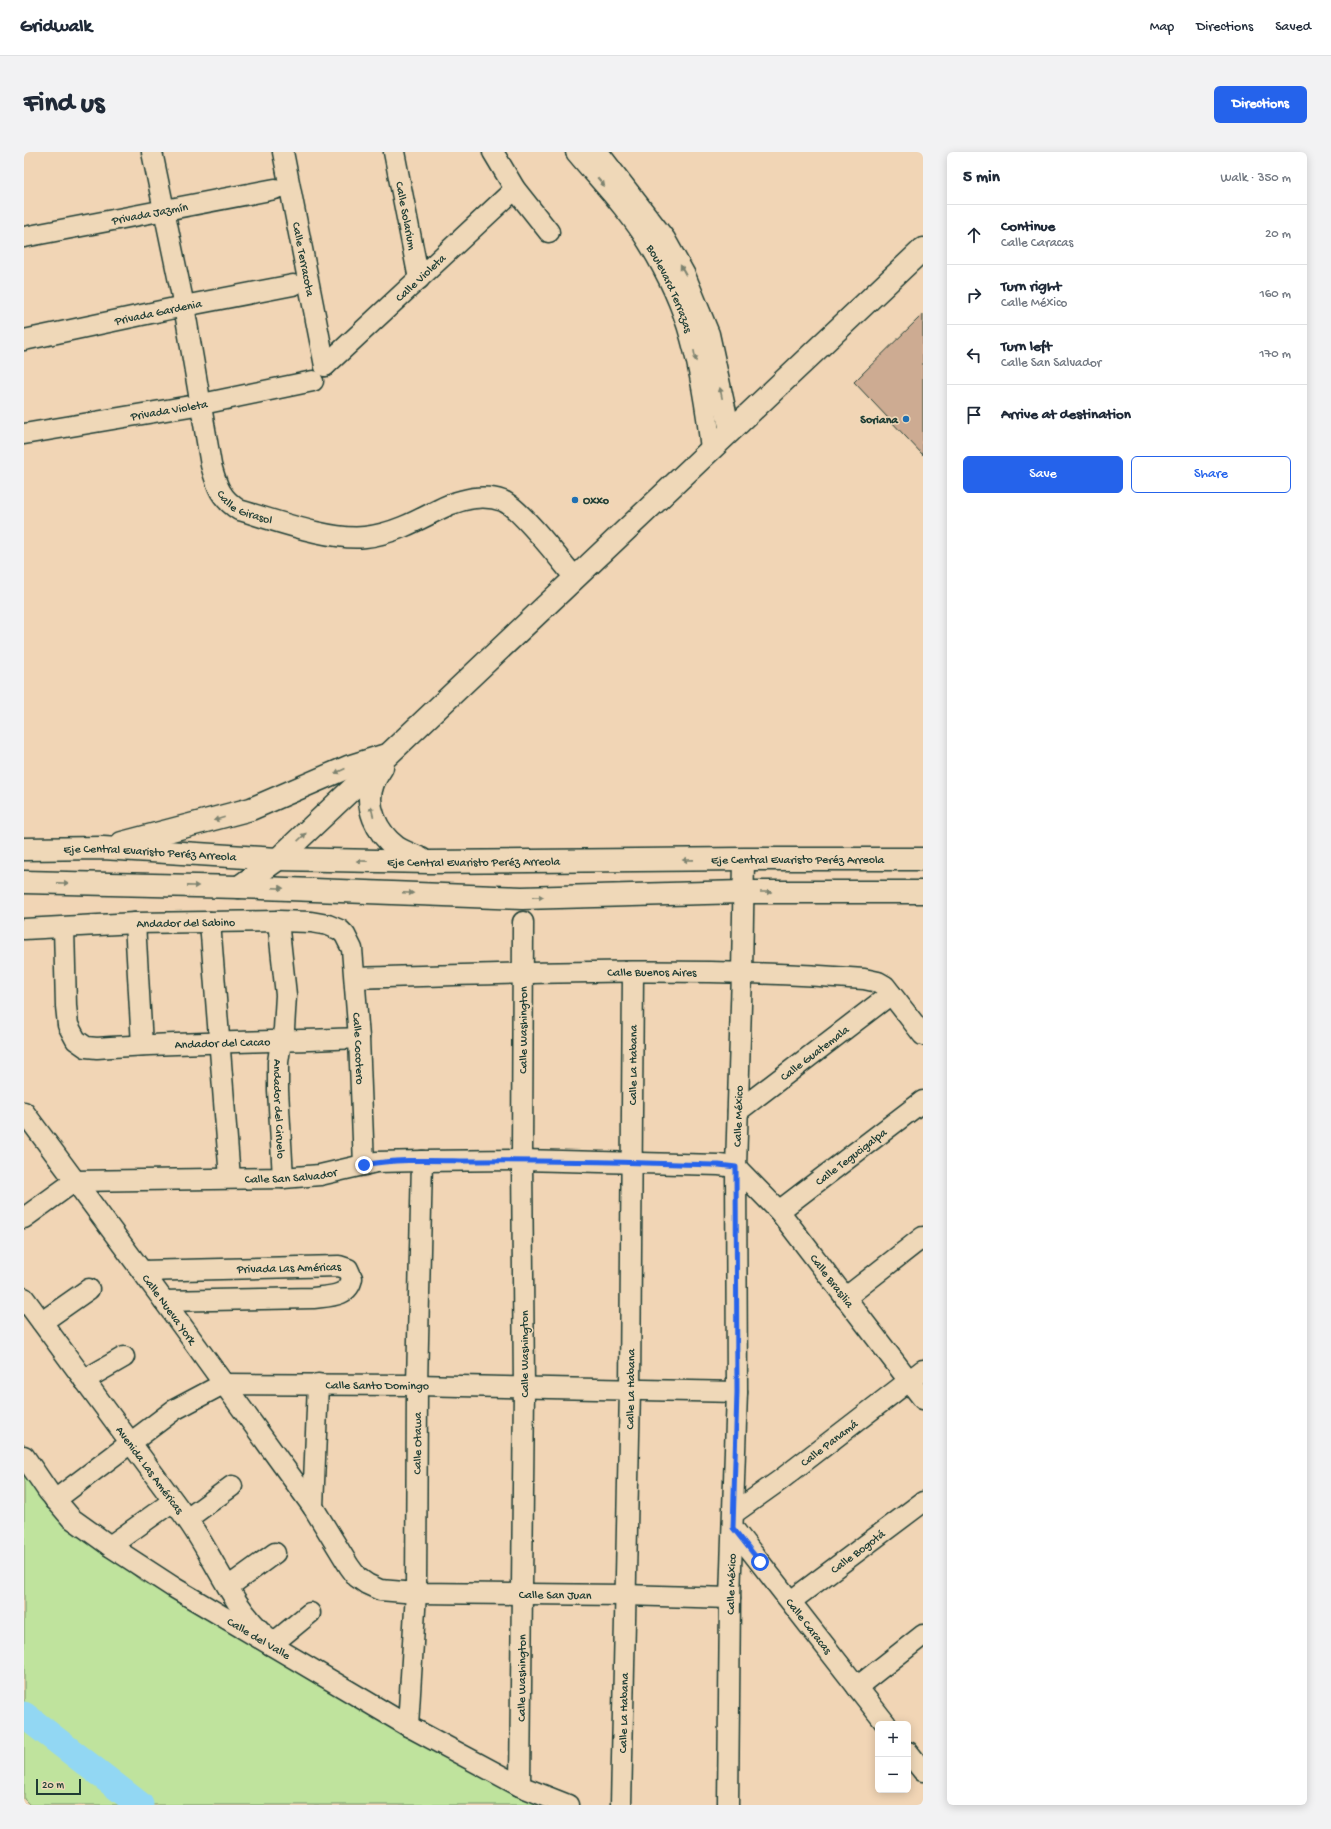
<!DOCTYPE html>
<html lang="en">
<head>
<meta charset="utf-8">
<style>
  :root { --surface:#fff; --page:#f2f2f3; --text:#1f2937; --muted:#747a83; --line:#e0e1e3; --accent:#2563eb }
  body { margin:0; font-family:"Gochi Hand",sans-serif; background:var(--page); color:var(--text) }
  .controls { position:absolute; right:12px; bottom:12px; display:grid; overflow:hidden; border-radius:6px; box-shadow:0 2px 10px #0003 }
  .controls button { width:36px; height:36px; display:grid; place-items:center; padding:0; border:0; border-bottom:1px solid var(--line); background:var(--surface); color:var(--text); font:20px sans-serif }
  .scale { position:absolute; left:12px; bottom:10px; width:45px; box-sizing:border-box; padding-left:4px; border:2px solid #1f3d34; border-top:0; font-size:11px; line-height:14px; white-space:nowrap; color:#1f3d34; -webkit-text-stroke:3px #efd8b8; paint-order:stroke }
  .stop { position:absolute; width:12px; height:12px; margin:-9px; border:3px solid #2563eb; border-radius:50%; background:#fff }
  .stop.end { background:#2563eb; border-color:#fff; box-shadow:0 1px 4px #0008 }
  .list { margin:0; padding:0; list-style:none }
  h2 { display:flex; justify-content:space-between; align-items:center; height:52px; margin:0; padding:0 16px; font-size:17px }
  h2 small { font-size:13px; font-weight:400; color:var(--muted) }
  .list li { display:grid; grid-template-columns:26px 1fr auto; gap:12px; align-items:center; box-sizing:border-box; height:60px; padding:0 16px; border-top:1px solid var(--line) }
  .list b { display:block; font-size:15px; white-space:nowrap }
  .list p { margin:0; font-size:13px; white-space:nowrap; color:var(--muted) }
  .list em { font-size:13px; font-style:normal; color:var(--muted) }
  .actions { display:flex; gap:8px; padding:12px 16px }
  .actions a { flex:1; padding:9px 0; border:1px solid var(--accent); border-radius:6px; text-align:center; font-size:14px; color:var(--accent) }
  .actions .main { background:var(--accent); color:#fff }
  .icon { flex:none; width:22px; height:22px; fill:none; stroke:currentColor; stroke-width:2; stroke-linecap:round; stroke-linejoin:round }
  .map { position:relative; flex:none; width:899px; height:1653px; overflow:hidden; border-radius:6px }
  header { display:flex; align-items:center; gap:24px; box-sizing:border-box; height:56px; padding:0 20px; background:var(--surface); border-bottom:1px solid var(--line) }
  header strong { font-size:19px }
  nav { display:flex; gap:22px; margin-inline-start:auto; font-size:14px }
  .intro { display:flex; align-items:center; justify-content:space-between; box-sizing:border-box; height:96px; padding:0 24px }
  h1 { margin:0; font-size:28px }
  .button { padding:10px 18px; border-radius:6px; background:var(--accent); color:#fff; font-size:14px; font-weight:700 }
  main { display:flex; gap:24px; padding:0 24px }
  aside { flex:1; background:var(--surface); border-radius:6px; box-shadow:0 2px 10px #0003 }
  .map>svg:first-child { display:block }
  .green { fill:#bfe39d; stroke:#6f9068 }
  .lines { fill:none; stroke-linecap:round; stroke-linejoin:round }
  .river { stroke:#92d7f3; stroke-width:27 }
  .building { fill:#cdab92; stroke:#1f3d34 }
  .minor-casing { stroke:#1f3d34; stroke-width:23 }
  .major-casing { stroke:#1f3d34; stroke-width:25 }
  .minor { stroke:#efd8b8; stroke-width:20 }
  .major { stroke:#efd8b8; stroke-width:22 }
  .oneway { fill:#7d836f }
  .route { stroke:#2563eb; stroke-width:5 }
  .poi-dot { fill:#1f6fb2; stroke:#efd8b8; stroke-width:1.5 }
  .labels { text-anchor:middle; stroke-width:3; stroke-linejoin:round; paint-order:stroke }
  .street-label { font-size:12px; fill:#1f3d34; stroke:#efd8b8 }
  .poi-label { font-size:12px; font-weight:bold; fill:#1f3d34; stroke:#efd8b8; text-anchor:end }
</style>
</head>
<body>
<header>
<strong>Gridwalk</strong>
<nav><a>Map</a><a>Directions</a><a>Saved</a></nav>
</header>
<div class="intro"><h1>Find us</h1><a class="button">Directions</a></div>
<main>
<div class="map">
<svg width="899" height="1653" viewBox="0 0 899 1653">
  <rect width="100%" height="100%" fill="#f1d5b5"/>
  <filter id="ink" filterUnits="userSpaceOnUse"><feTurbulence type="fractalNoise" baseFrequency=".025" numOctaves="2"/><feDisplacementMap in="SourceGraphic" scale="8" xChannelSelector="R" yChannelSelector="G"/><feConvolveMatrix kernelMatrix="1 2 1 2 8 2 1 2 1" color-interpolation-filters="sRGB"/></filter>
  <g filter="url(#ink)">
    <path class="green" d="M0 1317 29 1357 116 1428 276 1517 543 1653H6L0 1647Z"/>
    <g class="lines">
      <path class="river" d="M0 1563 116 1653"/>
    </g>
    <path class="building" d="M899 162V303L830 230Z"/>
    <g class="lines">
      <g class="minor-casing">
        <g id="minor">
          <path id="s1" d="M128 0 160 154 187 313C193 334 196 346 215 358 250 368 307 389 341 385 368 382 391 370 414 358 434 348 457 341 479 349 496 356 537 409 551 426"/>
          <path id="s2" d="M259 0 301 214"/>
          <path id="s3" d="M370 0 395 127"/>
          <path d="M469 0 491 37 525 80"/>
          <path id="s4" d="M552 0C576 29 604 57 624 90 642 119 658 153 667 186 677 222 683 261 687 297"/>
          <path d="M574 0 641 87 661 123 685 182 706 279"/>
          <path id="s5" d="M0 85 251 37"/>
          <path id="s6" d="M0 188 160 154 269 133"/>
          <path id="s7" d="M301 214 491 37"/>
          <path id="s8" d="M0 282 178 252 289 229"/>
          <path id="s9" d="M254 769 262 843 260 877 257 889 254 910V938L259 1026"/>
          <path d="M186 770 206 1026"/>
          <path d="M111 771 118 893"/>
          <path id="s10" d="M40 776 42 854 44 873 52 888 62 895 73 896C160 890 248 890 335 886"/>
          <path id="s11" d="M0 777 111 771 254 769 287 770 304 773 316 778 321 783 328 797 335 886 340 1013"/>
          <path id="s12" d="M331 826C501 821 671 814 840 827L854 830 861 834 899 883"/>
          <path id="s13" d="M714 959 867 842"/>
          <path id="s14" d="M0 960 140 1149 289 1355 325 1414 333 1425 343 1432 356 1438 392 1441 600 1443 706 1446"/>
          <path id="s15" d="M755 1059 899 949"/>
          <path id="s16" d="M0 1066 51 1029 259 1026 296 1023 352 1010 398 1009 498 1008 695 1013 712 1015 755 1059 899 1247"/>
          <path id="s17" d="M118 1119 315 1114 324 1117 328 1126C325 1145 305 1144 289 1146L140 1149"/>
          <path id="s18" d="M0 1146C54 1220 108 1293 162 1366 190 1404 206 1452 242 1484"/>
          <path d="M821 1146 899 1085"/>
          <path d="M18 1170 65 1137"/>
          <path d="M60 1228 100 1205"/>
          <path id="s19" d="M0 1304 24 1339 47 1366 86 1394 149 1435 384 1574 496 1634 544 1653"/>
          <path id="s20" d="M31 1348 150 1258 199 1232 393 1233 713 1240"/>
          <path d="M289 1355 294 1232"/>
          <path id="s21" d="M710 1361 755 1329 899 1218"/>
          <path d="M163 1367 208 1334"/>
          <path id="s22" d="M709 1376 862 1572"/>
          <path d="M86 1394 149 1349"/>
          <path d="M204 1435 251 1401"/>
          <path id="s23" d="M767 1449 899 1350"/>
          <path d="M247 1493 286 1461"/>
          <path d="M833 1535 899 1483"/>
          <path id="s24" d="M384 1574 392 1441 393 1233 398 1009"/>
          <path d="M884 1600 899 1619"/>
          <path id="s25" d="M496 1634 500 1236 498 1008 499 770"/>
          <path id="s26" d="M597 1653 606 1238 609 820"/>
          <path id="s27" d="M704 1653 706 1446 713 1240 712 1015 718 821 720 707"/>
        </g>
      </g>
      <g class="major-casing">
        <g id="major">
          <path d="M358 615C355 620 351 626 349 631 340 654 353 681 372 695 379 700 389 703 397 707"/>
          <path d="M98 691 227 657 324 615 359 604"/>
          <path id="s28" d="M0 697 79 696 254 707 405 710 720 707H899"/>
          <path d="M0 730 215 735 498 746 718 740H899"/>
          <path d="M215 735 254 707 899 97"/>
        </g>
      </g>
      <use href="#minor" class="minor"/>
      <use href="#major" class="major"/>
    </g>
    <defs><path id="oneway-solid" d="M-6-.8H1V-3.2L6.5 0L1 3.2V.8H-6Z"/></defs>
    <g class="oneway">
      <use href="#oneway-solid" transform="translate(577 30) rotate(49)"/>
      <use href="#oneway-solid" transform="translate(659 118) rotate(-119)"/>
      <use href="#oneway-solid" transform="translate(671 204) rotate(79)"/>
      <use href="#oneway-solid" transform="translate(697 241) rotate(-102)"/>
      <use href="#oneway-solid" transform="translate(316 619) rotate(155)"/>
      <use href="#oneway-solid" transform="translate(348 659) rotate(-104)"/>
      <use href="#oneway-solid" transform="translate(195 667) rotate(164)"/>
      <use href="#oneway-solid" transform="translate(278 685) rotate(-43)"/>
      <use href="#oneway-solid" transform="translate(664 708) rotate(179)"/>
      <use href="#oneway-solid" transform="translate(338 709) rotate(-179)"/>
      <use href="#oneway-solid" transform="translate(39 731) rotate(1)"/>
      <use href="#oneway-solid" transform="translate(169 734) rotate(1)"/>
      <use href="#oneway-solid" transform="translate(254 736) rotate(2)"/>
      <use href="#oneway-solid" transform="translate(742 740)"/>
      <use href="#oneway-solid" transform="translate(384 741) rotate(2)"/>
      <use href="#oneway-solid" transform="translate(514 745) rotate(-1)"/>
    </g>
  </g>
  <g class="lines" filter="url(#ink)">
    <path class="route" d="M340 1013C377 1006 417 1009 455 1009 535 1008 615 1011 695 1013L712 1015 713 1240 709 1376 736 1410"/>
  </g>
  <g class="poi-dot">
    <circle cx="882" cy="267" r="4"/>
    <circle cx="551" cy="348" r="4"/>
  </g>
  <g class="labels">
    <g class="street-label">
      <text dy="4" stroke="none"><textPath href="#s5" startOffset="128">Privada Jazmín</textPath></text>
      <text dy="4" stroke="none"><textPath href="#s3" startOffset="65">Calle Solarium</textPath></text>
      <text dy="4" stroke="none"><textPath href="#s2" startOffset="109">Calle Terracota</textPath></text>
      <text dy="4" stroke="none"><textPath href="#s7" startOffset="130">Calle Violeta</textPath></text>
      <text dy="4" stroke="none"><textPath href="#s4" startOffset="167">Boulevard Terrazas</textPath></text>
      <text dy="4" stroke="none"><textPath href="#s6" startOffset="137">Privada Gardenia</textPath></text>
      <text dy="4" stroke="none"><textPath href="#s8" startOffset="147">Privada Violeta</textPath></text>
      <text dy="4" stroke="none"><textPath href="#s1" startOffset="377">Calle Girasol</textPath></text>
      <text dy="4" stroke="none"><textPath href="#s28" startOffset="126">Eje Central Evaristo Peréz Arreola</textPath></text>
      <text dy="4" stroke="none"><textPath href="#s28" startOffset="774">Eje Central Evaristo Peréz Arreola</textPath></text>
      <text dy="4" stroke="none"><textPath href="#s28" startOffset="450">Eje Central Evaristo Peréz Arreola</textPath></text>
      <text dy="4" stroke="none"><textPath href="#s11" startOffset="162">Andador del Sabino</textPath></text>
      <text dy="4" stroke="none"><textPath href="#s12" startOffset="297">Calle Buenos Aires</textPath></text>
      <text dy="4" stroke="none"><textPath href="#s25" startOffset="756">Calle Washington</textPath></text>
      <text dy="4" stroke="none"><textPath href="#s10" startOffset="263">Andador del Cacao</textPath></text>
      <text dy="4" stroke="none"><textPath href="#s11" startOffset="440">Calle Cocotero</textPath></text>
      <text dy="4" stroke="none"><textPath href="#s13" startOffset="96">Calle Guatemala</textPath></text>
      <text dy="4" stroke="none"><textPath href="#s26" startOffset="740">Calle La Habana</textPath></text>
      <text dy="4" stroke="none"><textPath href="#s9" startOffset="189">Andador del Ciruelo</textPath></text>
      <text dy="4" stroke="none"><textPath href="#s27" startOffset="689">Calle México</textPath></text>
      <text dy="4" stroke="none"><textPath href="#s15" startOffset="90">Calle Tegucigalpa</textPath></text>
      <text dy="4" stroke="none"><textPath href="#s16" startOffset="279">Calle San Salvador</textPath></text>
      <text dy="4" stroke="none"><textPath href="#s17" startOffset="147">Privada Las Américas</textPath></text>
      <text dy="4" stroke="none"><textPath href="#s16" startOffset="875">Calle Brasilia</textPath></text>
      <text dy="4" stroke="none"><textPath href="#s14" startOffset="245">Calle Nueva York</textPath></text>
      <text transform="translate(500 1202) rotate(-90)" y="4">Calle Washington</text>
      <text dy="4" stroke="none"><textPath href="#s20" startOffset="359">Calle Santo Domingo</textPath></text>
      <text dy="4" stroke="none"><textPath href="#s26" startOffset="416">Calle La Habana</textPath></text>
      <text dy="4" stroke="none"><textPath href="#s24" startOffset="283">Calle Otawa</textPath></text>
      <text dy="4" stroke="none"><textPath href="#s21" startOffset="118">Calle Panamá</textPath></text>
      <text dy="4" stroke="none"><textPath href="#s18" startOffset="213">Avenida Las Américas</textPath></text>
      <text dy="4" stroke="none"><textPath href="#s23" startOffset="83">Calle Bogotá</textPath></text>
      <text dy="4" stroke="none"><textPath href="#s27" startOffset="221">Calle México</textPath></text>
      <text dy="4" stroke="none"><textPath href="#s14" startOffset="774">Calle San Juan</textPath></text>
      <text dy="4" stroke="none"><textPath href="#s22" startOffset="124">Calle Caracas</textPath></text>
      <text dy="4" stroke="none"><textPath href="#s19" startOffset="301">Calle del Valle</textPath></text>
      <text dy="4" stroke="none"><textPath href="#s25" startOffset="108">Calle Washington</textPath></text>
      <text dy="4" stroke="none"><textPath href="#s26" startOffset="92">Calle La Habana</textPath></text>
    </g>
    <g class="poi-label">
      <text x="874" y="271">Soriana</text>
      <text x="559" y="352" text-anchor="start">Oxxo</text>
    </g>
  </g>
</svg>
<div class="controls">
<button>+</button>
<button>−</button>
</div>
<div class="scale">20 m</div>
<div class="stop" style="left:736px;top:1410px"></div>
<div class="stop end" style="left:340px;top:1013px"></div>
</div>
<aside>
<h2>5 min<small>Walk · 350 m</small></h2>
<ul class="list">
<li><svg class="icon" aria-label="ahead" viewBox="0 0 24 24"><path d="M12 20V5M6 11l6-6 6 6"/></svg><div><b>Continue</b><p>Calle Caracas</p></div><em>20 m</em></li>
<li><svg class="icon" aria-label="right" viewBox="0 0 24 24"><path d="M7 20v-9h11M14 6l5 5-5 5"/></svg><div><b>Turn right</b><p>Calle México</p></div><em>160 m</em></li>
<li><svg class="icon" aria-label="left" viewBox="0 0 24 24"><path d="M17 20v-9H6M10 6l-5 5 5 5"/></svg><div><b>Turn left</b><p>Calle San Salvador</p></div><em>170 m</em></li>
<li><svg class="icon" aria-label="arrive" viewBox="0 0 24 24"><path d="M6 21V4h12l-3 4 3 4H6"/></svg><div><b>Arrive at destination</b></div></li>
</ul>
<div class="actions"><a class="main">Save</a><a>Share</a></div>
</aside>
</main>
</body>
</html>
